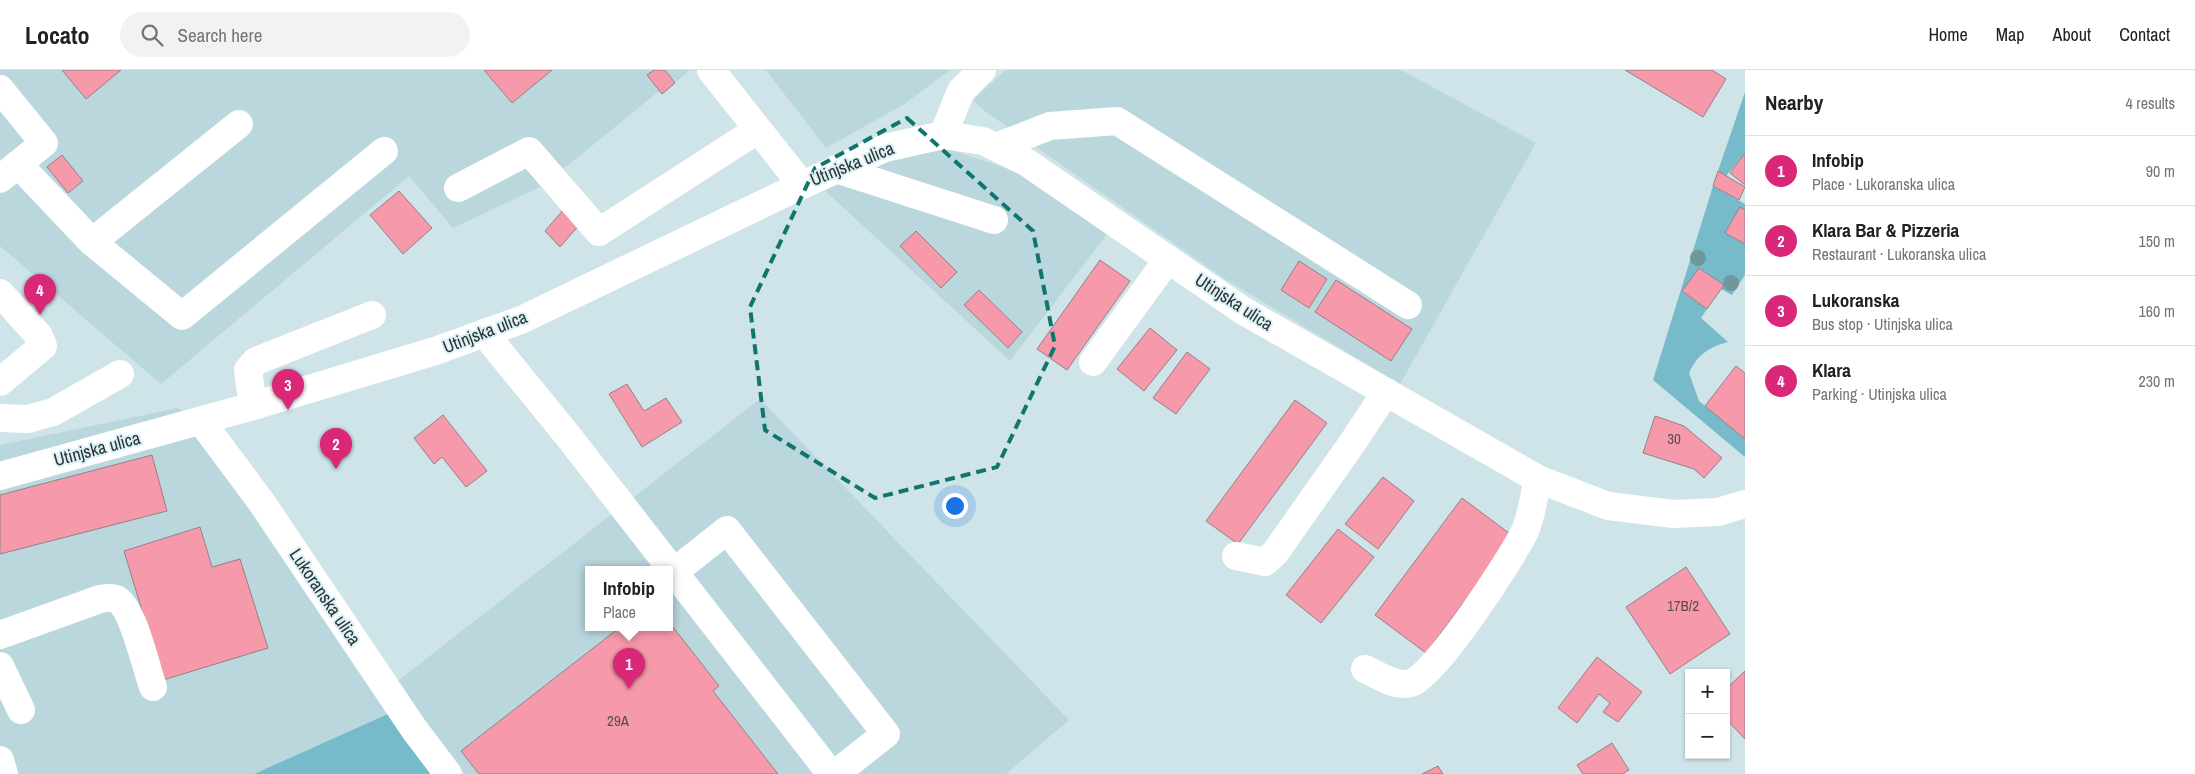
<!DOCTYPE html>
<html lang="en">
<head>
<meta charset="utf-8">
<style>
  :root { --surface:#fff; --page:#f2f2f2; --text:#202124; --muted:#757577; --line:#e0e0e0; --accent:#db2777 }
  body { margin:0; font-family:"Archivo Narrow",sans-serif; background:var(--page); color:var(--text) }
  .controls { position:absolute; right:15px; bottom:15px; display:grid; overflow:hidden; border-radius:0px; box-shadow:0 1px 4px #0004 }
  .controls button { width:45px; height:45px; display:grid; place-items:center; padding:0; border:0; border-bottom:1px solid var(--line); background:var(--surface); color:var(--text); font:25px sans-serif }
  .you { position:absolute; left:954px; top:435px; width:18px; height:18px; margin:-12px; border:4px solid #fff; border-radius:50%; background:#1a73e8; box-shadow:0 0 0 8px #1a73e833 }
  .badge { display:grid; place-items:center; width:32px; height:32px; border-radius:50%; background:var(--accent); color:#fff; font-size:16px; font-weight:700 }
  .pin { position:absolute; translate:-50% -41px; filter:drop-shadow(0 1px 2px #0008) }
  .pin::after { content:''; position:absolute; top:26px; width:18px; height:15px; background:inherit; clip-path:polygon(0 0,100% 0,50% 100%) }
  .popup { position:absolute; left:585px; top:496px; width:88px; height:65px; box-sizing:border-box; display:grid; place-content:center; border-radius:0px; background:var(--surface); filter:drop-shadow(0 1px 4px #0005); font-size:16px; white-space:nowrap; color:var(--muted) }
  .popup b { font-size:19px; color:var(--text) }
  .popup::after { content:''; position:absolute; left:50%; top:100%; margin-left:-10px; border:10px solid transparent; border-top-color:var(--surface) }
  .list { margin:0; padding:0; list-style:none }
  h2 { display:flex; justify-content:space-between; align-items:center; height:65px; margin:0; padding:0 20px; font-size:21px }
  h2 small { font-size:16px; font-weight:400; color:var(--muted) }
  .list li { display:grid; grid-template-columns:32px 1fr auto; gap:15px; align-items:center; box-sizing:border-box; height:70px; padding:0 20px; border-top:1px solid var(--line) }
  .list b { display:block; font-size:19px; white-space:nowrap }
  .list p { margin:0; font-size:16px; white-space:nowrap; color:var(--muted) }
  .list em { font-size:16px; font-style:normal; color:var(--muted) }
  .icon { flex:none; width:28px; height:28px; fill:none; stroke:currentColor; stroke-width:2; stroke-linecap:round; stroke-linejoin:round }
  .map { position:relative; flex:none; width:1745px; height:704px; overflow:hidden }
  header { display:flex; align-items:center; gap:30px; box-sizing:border-box; height:70px; padding:0 25px; background:var(--surface); border-bottom:1px solid var(--line) }
  header strong { font-size:24px }
  nav { display:flex; gap:28px; margin-inline-start:auto; font-size:18px }
  .search { width:350px; height:45px; background:var(--page); display:flex; align-items:center; gap:12px; box-sizing:border-box; padding:0 18px; border-radius:28px; color:var(--muted); font-size:19px }
  main { display:flex }
  aside { flex:1; background:var(--surface) }
  .map>svg:first-child { display:block }
  .built { fill:#bad7de; fill-rule:evenodd }
  .green { fill:#77bbca }
  .building { fill:#f699ab; stroke:#948184 }
  .lines { fill:none; stroke-linecap:round; stroke-linejoin:round }
  .minor { stroke:#fff; stroke-width:28 }
  .tree { fill:#70969e }
  .marked { fill:none; stroke:#0f766e; stroke-width:4; stroke-dasharray:10 6; stroke-linejoin:round }
  .labels { text-anchor:middle; stroke-width:4; stroke-linejoin:round; paint-order:stroke }
  .number-label { font-size:15px; fill:#5e4c52 }
  .street-label { font-size:18px; fill:#2b3335; stroke:#dcf1f6 }
</style>
</head>
<body>
<header>
<strong>Locato</strong>
<div class="search"><svg class="icon" aria-label="search" viewBox="0 0 24 24"><circle cx="10" cy="10" r="6"/><path d="M15 15l6 6"/></svg>Search here</div>
<nav><a>Home</a><a>Map</a><a>About</a><a>Contact</a></nav>
</header>
<main>
<div class="map">
<svg width="1745" height="704" viewBox="0 0 1745 704">
  <rect width="100%" height="100%" fill="#cee4e8"/>
  <g class="built">
    <path d="M0 0H690L662 24 659 21 544 115 453 158 409 106 161 314 0 176Z"/>
    <path d="M766 0H950L903 35 826 78Z"/>
    <path d="M1006 0H1401L1536 73 1400 314 1225 209 986 42 973 30Z"/>
    <path d="M948 79 1015 101 1107 164 1010 291 821 117 911 82Z"/>
    <path d="M760 329 1069 650 1006 704H465L395 613ZM589 500H669V558H589Z"/>
    <path d="M178 338 201 351 390 643 254 704H0V375Z"/>
  </g>
  <g class="green">
    <path d="M1745 22V83L1726 106 1718 101Z"/>
    <path d="M1713 116 1745 134V140L1740 137 1725 163 1745 174V205L1732 225 1721 219 1724 215 1699 198 1682 221 1707 239 1701 248 1728 272C1709 277 1697 285 1689 303L1699 331 1745 369V387L1653 310Z"/>
    <path d="M390 643 438 704H254Z"/>
  </g>
  <g class="building">
    <path d="M62 0H121L86 29Z"/>
    <path d="M484 0H552L512 33Z"/>
    <path d="M654 0H665L675 13 662 24 647 5Z"/>
    <path d="M1625 0H1712L1726 9 1703 47Z"/>
    <path d="M1745 83V115L1730 103Z"/>
    <path d="M62 85 83 111 68 123 47 97Z"/>
    <path d="M1718 101 1745 117 1739 130 1713 116Z"/>
    <path d="M399 121 432 158 403 184 370 145Z"/>
    <path d="M1740 137 1745 140V174L1725 163Z"/>
    <path d="M564 139 581 153 560 177 545 161Z"/>
    <path d="M916 161 957 202 941 218 900 176Z"/>
    <path d="M1100 190 1130 211 1067 300 1037 279Z"/>
    <path d="M1299 191 1327 209 1309 238 1281 220Z"/>
    <path d="M1699 198 1724 215 1707 239 1682 221Z"/>
    <path d="M1336 210 1412 259 1391 291 1315 242Z"/>
    <path d="M979 220 1022 262 1008 278 964 235Z"/>
    <path d="M1150 258 1177 280 1144 321 1117 299Z"/>
    <path d="M1187 282 1210 299 1176 344 1153 328Z"/>
    <path d="M1736 296 1745 303V369L1705 336Z"/>
    <path d="M627 314 644 341 666 328 682 352 642 377 609 324Z"/>
    <path d="M1295 330 1327 353 1238 474 1206 451Z"/>
    <path d="M443 345 487 401 466 417 442 387 434 394 414 368Z"/>
    <path d="M1655 346 1684 356 1722 388 1704 408 1694 399 1643 383Z"/>
    <path d="M152 385 167 441 0 484V425Z"/>
    <path d="M1383 407 1414 431 1378 479 1345 454Z"/>
    <path d="M1462 428 1513 466 1426 583 1375 545Z"/>
    <path d="M200 457 212 497 240 489 268 578 163 610 124 481Z"/>
    <path d="M1338 459 1374 487 1321 553 1286 525Z"/>
    <path d="M1686 497 1730 564 1670 604 1626 537Z"/>
    <path d="M669 552 719 616 713 621 778 704H479L461 681 619 558H669Z"/>
    <path d="M1597 587 1642 622 1618 652 1603 642 1610 633 1599 624 1577 653 1558 638Z"/>
    <path d="M1745 601V669L1726 649V619Z"/>
    <path d="M1612 673 1629 700 1623 704H1583L1577 695Z"/>
    <path d="M1438 696 1443 704H1422Z"/>
  </g>
  <g class="lines">
    <g class="minor">
      <path d="M711 0 802 115"/>
      <path d="M0 19 44 73 0 109"/>
      <path d="M943 65 961 21 982 0"/>
      <path d="M996 77 1050 56 1117 51 1408 235"/>
      <path d="M18 94 92 172 182 246 384 81"/>
      <path d="M836 99 994 150"/>
      <path d="M458 118 529 81 599 162 757 60"/>
      <path d="M92 172 239 54"/>
      <path d="M0 223 39 266 43 276 0 312"/>
      <path d="M484 263 568 366 831 704"/>
      <path d="M1093 292 1168 189"/>
      <path d="M253 336 248 300 256 291 372 245"/>
      <path d="M0 348 28 349 53 342 120 304"/>
      <path d="M201 351 262 433 414 659 448 704"/>
      <path d="M0 406 253 336 435 281 521 250 802 115 885 78 943 65 983 71 1026 92 1242 240 1538 409 1608 436 1674 444 1718 442 1745 434"/>
      <path d="M1236 486 1265 492 1275 483 1353 372 1386 322"/>
      <path d="M674 502 727 460 886 664 835 704"/>
      <path d="M0 565 100 529C105 528 112 527 116 529 133 537 146 598 153 617"/>
      <path d="M0 596 21 640"/>
      <path d="M1365 599C1378 605 1396 618 1411 613 1436 605 1512 488 1525 461 1532 445 1534 425 1538 409"/>
      <path d="M0 690 4 704"/>
    </g>
  </g>
  <g class="tree">
    <circle cx="1698" cy="188" r="8"/>
    <circle cx="1731" cy="213" r="8"/>
  </g>
  <path class="marked" d="M907 48 1033 161 1055 276 997 397 875 428 765 360 750 237 815 98Z"/>
  <g class="labels">
    <g class="number-label">
      <text x="1674" y="374">30</text>
      <text x="1683" y="541">17B/2</text>
      <text x="618" y="656">29A</text>
    </g>
    <g class="street-label">
      <text transform="translate(852 94) rotate(-22)" y="6">Utinjska ulica</text>
      <text transform="translate(1234 232) rotate(33)" y="6">Utinjska ulica</text>
      <text transform="translate(485 262) rotate(-21)" y="6">Utinjska ulica</text>
      <text transform="translate(97 379) rotate(-15)" y="6">Utinjska ulica</text>
      <text transform="translate(325 527) rotate(56)" y="6">Lukoranska ulica</text>
    </g>
  </g>
</svg>
<div class="controls">
<button>+</button>
<button>−</button>
</div>
<div class="you"></div>
<div class="pin badge" style="left:629px;top:619px">1</div>
<div class="popup"><b>Infobip</b>Place</div>
<div class="pin badge" style="left:336px;top:399px">2</div>
<div class="pin badge" style="left:288px;top:340px">3</div>
<div class="pin badge" style="left:40px;top:245px">4</div>
</div>
<aside>
<h2>Nearby<small>4 results</small></h2>
<ul class="list">
<li><span class="badge">1</span><div><b>Infobip</b><p>Place · Lukoranska ulica</p></div><em>90 m</em></li>
<li><span class="badge">2</span><div><b>Klara Bar &amp; Pizzeria</b><p>Restaurant · Lukoranska ulica</p></div><em>150 m</em></li>
<li><span class="badge">3</span><div><b>Lukoranska</b><p>Bus stop · Utinjska ulica</p></div><em>160 m</em></li>
<li><span class="badge">4</span><div><b>Klara</b><p>Parking · Utinjska ulica</p></div><em>230 m</em></li>
</ul>
</aside>
</main>
</body>
</html>
